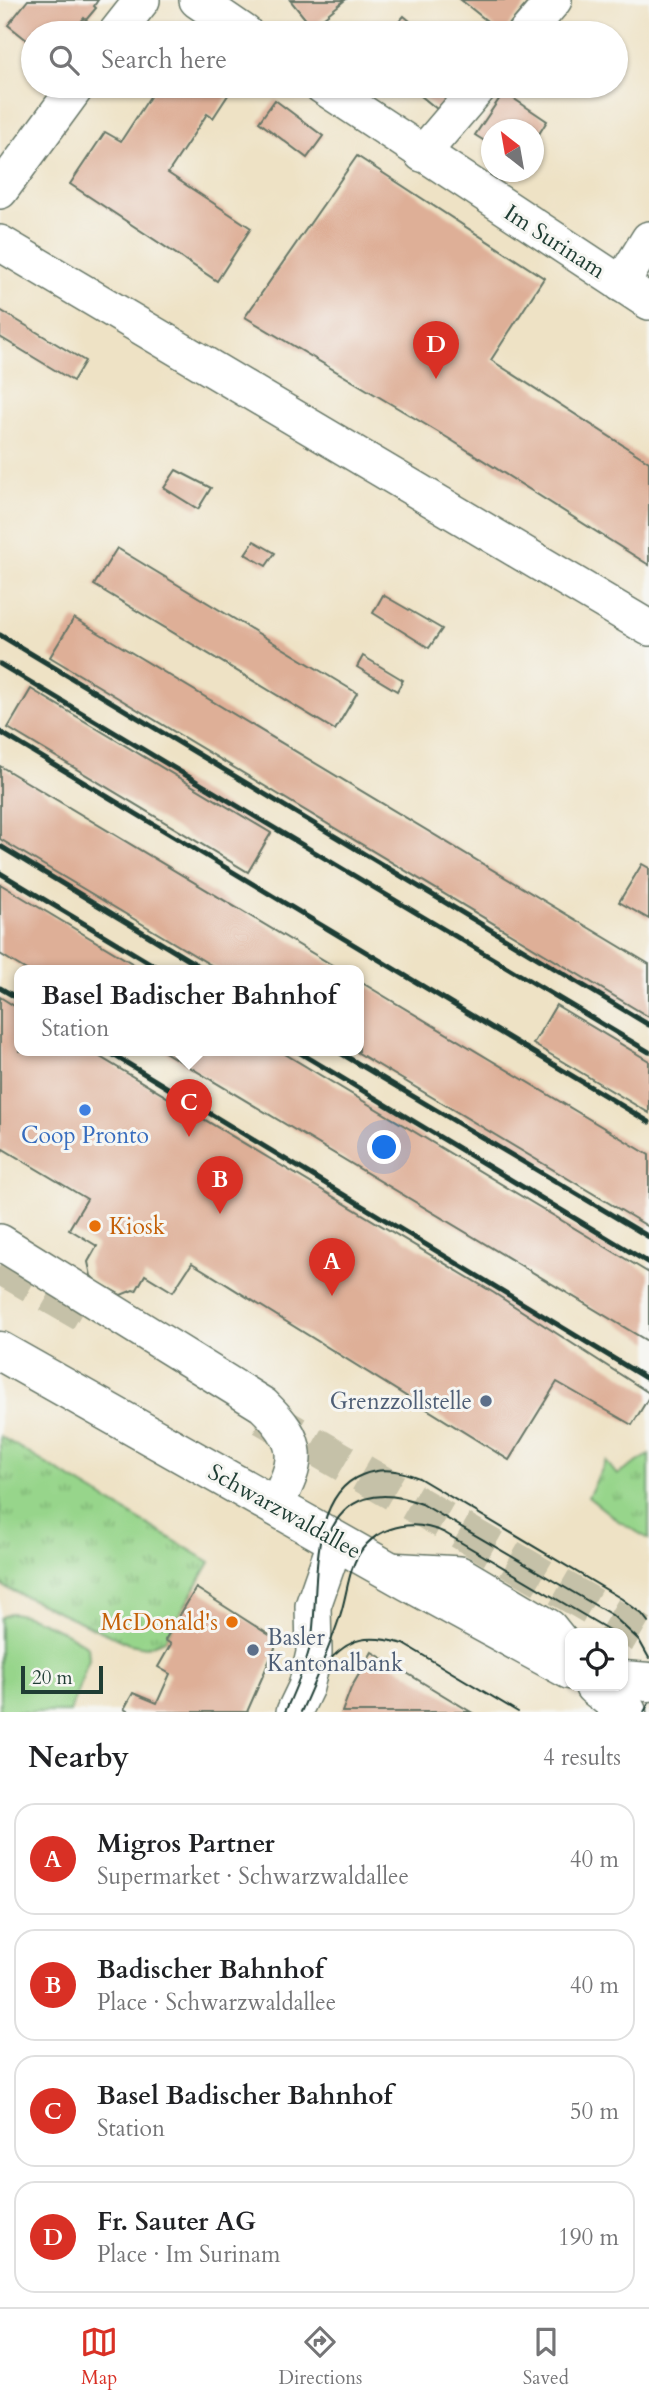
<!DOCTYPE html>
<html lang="en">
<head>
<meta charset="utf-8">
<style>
  :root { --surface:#fff; --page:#f2f2f2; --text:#202124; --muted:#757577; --line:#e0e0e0; --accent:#d93025 }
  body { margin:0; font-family:Cardo,serif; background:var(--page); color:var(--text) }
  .controls { position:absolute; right:21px; bottom:21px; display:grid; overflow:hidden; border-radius:14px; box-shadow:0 2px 5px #0004 }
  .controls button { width:63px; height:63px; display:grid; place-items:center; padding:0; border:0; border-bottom:2px solid var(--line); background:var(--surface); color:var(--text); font:35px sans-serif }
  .compass { position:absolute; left:481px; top:119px; width:63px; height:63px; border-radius:50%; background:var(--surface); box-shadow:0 2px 5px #0004; rotate:329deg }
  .scale { position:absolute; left:21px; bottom:18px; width:82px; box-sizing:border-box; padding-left:7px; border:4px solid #1f3d34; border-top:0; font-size:19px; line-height:24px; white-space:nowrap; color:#1f3d34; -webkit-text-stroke:5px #f6f6f2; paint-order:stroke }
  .you { position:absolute; left:385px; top:1148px; width:24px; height:24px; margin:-18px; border:5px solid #fff; border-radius:50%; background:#1a73e8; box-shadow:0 0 0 10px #1a73e833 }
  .badge { display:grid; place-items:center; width:46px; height:46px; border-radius:50%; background:var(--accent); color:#fff; font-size:23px; font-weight:700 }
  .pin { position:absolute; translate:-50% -58px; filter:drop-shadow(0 2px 4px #0008) }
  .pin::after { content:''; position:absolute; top:37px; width:24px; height:21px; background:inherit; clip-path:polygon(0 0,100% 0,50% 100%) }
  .popup { position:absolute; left:14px; top:965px; width:350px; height:91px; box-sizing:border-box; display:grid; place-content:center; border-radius:14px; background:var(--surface); filter:drop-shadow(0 2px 5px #0005); font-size:23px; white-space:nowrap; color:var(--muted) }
  .popup b { font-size:26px; color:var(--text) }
  .popup::after { content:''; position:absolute; left:50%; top:100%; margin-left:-14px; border:14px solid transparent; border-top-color:var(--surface) }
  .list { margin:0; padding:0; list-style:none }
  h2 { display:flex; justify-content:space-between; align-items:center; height:91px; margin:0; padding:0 28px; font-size:30px }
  h2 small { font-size:23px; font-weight:400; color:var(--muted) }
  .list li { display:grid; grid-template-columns:46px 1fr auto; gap:21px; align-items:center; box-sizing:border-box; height:112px; margin:0 14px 14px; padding:0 14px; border:2px solid var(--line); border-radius:21px }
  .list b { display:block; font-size:26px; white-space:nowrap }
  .list p { margin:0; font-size:23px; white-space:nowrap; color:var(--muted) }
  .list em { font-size:23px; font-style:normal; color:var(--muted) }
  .icon { flex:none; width:38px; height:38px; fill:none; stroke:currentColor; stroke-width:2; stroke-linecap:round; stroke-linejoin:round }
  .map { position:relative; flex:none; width:649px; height:1712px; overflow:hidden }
  .search { position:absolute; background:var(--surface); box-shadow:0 2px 5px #0004; left:21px; right:21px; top:21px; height:77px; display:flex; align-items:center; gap:18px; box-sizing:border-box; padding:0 24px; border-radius:38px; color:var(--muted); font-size:26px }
  .sheet { height:595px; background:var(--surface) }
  nav { display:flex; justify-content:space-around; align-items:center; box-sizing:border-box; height:98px; border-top:2px solid var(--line); background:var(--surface); font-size:19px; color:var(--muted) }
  nav a { display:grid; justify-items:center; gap:4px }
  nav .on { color:var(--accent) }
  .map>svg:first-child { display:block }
  .grass { fill:url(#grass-tufts); stroke:#5b8960; stroke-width:2 }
  .garden { fill:#97d58b; stroke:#5b8960; stroke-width:2 }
  .building { fill:#deaf97 }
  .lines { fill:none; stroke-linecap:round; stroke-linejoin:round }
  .highway-tunnel { stroke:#c5c1a8; stroke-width:38; stroke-dasharray:38 19; stroke-linecap:butt }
  .minor-casing { stroke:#677767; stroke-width:38 }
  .major-casing { stroke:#677767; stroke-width:41 }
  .minor { stroke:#fff; stroke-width:35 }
  .major { stroke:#fff; stroke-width:38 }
  .tram { stroke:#1f3d34; stroke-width:2 }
  .rail { stroke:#1f3d34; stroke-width:5 }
  .shop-dot { fill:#3f7fe0; stroke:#f6f6f2; stroke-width:2.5 }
  .food-dot { fill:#e8710a; stroke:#f6f6f2; stroke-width:2.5 }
  .service-dot { fill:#5c6f8a; stroke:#f6f6f2; stroke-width:2.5 }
  .labels { text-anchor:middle; stroke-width:6; stroke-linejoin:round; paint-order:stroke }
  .street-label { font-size:23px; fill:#1f3d34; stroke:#f6f6f2 }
  .shop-label { font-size:23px; fill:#366cbe; stroke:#f6f6f2 }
  .food-label { font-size:23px; fill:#c56008; stroke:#f6f6f2; text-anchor:start }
  .service-label { font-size:23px; fill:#4e5e75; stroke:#f6f6f2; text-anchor:end }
</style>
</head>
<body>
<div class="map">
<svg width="649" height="1712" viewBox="0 0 649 1712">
  <defs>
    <pattern id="grass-tufts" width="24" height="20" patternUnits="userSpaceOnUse" patternTransform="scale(1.75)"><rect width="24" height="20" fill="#97d58b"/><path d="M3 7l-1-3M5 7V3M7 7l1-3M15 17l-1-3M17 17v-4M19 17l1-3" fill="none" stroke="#7bae72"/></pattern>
  </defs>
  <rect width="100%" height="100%" fill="#f6f6f2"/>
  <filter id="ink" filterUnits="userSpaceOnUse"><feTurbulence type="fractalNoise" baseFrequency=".0143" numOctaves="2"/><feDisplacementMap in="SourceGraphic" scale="14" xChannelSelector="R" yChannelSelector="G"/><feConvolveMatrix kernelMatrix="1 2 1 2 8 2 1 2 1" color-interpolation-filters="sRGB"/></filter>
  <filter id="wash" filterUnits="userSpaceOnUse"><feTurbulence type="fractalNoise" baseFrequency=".00686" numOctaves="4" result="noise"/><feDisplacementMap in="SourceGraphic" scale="28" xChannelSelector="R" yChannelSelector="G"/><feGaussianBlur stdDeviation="1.57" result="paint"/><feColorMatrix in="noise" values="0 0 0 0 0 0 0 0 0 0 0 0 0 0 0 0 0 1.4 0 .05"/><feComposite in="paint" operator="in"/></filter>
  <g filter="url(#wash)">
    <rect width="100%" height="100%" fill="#eee2c5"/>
    <g class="grass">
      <path d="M0 1436 210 1562 165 1640 146 1647 129 1644 0 1585Z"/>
      <path d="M649 1455V1539L617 1520 588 1497 606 1461 617 1475Z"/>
    </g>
    <path class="garden" d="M10 1613C32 1614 70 1634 88 1647L89 1659 70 1712H0V1618Z"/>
    <g id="blocks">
      <g class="building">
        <path d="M28 0H98L94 6 96 8 86 20 84 18 72 33H33V45L8 25Z"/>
        <path d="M290 0H345L312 27Z"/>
        <path d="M461 0H530L502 33Z"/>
        <path d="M404 16 424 33H389Z"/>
        <path d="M157 86H234L213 118 207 114 168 173 251 228 217 281 70 184 105 132 121 141Z"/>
        <path d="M409 86H458L437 109Z"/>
        <path d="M504 92 547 121 534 142V130H491V145L475 135Z"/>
        <path d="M275 100 323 136 307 158 259 122Z"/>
        <path d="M357 156 544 278 491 360 649 462V565L448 438 245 317Z"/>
        <path d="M0 310 85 361 73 381 0 337Z"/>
        <path d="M176 470 211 488 198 509 164 488Z"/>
        <path d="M254 541 275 553 266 566 245 554Z"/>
        <path d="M117 548 357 693 335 730 94 585Z"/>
        <path d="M383 595 442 629 429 648 373 613Z"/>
        <path d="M74 618 649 964V1017L50 657Z"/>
        <path d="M363 656 403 680 397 691 357 667Z"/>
        <path d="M31 689 271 833 248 872 8 728Z"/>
        <path d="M0 766 342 971H221L0 839Z"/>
        <path d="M642 864 649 868V919L619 902Z"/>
        <path d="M0 884 145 971H28L0 954Z"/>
        <path d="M359 981 649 1155V1227L355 1051H359Z"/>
        <path d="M0 997 19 1009V1051H90L494 1293 649 1393V1397L632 1425 557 1382 509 1460 192 1263 173 1292 145 1275 136 1291 133 1290 121 1295 96 1281 91 1276 88 1262 97 1246 69 1229 87 1199 3 1149 0 1155Z"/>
        <path d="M556 1005 649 1061V1113L533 1044Z"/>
        <path d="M163 1051H280L649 1273V1342Z"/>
        <path d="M196 1588 274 1638 275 1648 247 1712H129L124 1709 133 1693 157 1703 170 1674 158 1667 171 1644 165 1640Z"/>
        <path d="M372 1652 471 1712H342L351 1688Z"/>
      </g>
    </g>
  </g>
  <g filter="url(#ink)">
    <use href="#blocks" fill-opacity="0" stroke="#677767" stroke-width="2"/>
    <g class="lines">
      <g class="highway-tunnel">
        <path d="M0 1265 95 1320"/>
        <path d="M263 1416 649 1639"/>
      </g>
      <g class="minor-casing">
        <g id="minor">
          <path d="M197 0 245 33"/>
          <path d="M116 33 142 0"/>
          <path d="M526 33 554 0"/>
          <path d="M322 86 649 302"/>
          <path d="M422 154 480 86"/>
          <path d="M0 191 77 86"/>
          <path d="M0 243 649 628"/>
          <path d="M621 284 649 239"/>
          <path d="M0 1242 263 1405C302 1443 300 1460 275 1506"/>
          <path d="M388 1570 460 1574 549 1627 570 1653"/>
          <path d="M294 1712 306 1687 314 1653 313 1606 336 1540"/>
        </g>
      </g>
      <g class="major-casing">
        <g id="major">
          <path d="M0 1351 409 1582 570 1670"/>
          <path d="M623 1680 649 1682"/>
          <path d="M594 1686 627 1712"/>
        </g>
      </g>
      <use href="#minor" class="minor"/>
      <use href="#major" class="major"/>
      <g class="tram">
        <path d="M327 1540C343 1494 381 1488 422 1504L612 1615 639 1640 649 1658"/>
        <path d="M325 1665C350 1636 368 1634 404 1644L518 1712"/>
        <path d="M285 1712C294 1692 310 1656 312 1636 319 1589 308 1496 362 1475 382 1467 399 1470 419 1478L622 1599 642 1614 649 1623"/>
        <path d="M301 1712C315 1681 329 1649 340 1616 345 1601 347 1584 352 1569 366 1528 408 1516 445 1533L614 1633"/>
        <path d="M644 1712 649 1703"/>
      </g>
      <g class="rail">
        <path d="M0 635 649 1025"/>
        <path d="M0 664 649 1052"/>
        <path d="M0 732 649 1122"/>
        <path d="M0 846 207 971"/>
        <path d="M0 873 163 971"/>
        <path d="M0 988 19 999"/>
        <path d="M107 1051 649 1380"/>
        <path d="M297 1051 649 1263"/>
        <path d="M337 1051 649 1237"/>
      </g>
    </g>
  </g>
  <circle class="shop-dot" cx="85" cy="1110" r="7"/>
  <g class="food-dot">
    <circle cx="95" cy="1226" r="7"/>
    <circle cx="232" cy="1622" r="7"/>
  </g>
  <g class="service-dot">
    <circle cx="486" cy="1401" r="7"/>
    <circle cx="253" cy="1650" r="7"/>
  </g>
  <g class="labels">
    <g class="street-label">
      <text transform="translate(555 241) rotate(33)" y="8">Im Surinam</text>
      <text transform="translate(285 1511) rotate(29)" y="8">Schwarzwaldallee</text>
    </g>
    <g class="shop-label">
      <text x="85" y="1143">Coop Pronto</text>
    </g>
    <g class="food-label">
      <text x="109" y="1234">Kiosk</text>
      <text x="218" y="1630" text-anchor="end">McDonald's</text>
    </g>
    <g class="service-label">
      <text x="472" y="1409">Grenzzollstelle</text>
      <text x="267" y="1645" text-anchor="start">Basler<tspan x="267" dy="26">Kantonalbank</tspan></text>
    </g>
  </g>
</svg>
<div class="controls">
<button><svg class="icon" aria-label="locate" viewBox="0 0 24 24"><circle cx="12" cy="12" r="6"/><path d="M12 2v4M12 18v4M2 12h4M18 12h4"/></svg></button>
</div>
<svg class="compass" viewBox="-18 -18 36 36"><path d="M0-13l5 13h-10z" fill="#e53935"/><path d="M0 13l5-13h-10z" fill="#757577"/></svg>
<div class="scale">20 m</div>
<div class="you"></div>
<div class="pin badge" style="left:332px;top:1296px">A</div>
<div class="pin badge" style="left:220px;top:1214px">B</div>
<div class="pin badge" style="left:189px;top:1137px">C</div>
<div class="popup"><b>Basel Badischer Bahnhof</b>Station</div>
<div class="pin badge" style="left:436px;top:379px">D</div>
<div class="search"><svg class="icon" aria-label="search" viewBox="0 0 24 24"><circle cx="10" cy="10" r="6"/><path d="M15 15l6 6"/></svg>Search here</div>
</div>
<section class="sheet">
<h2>Nearby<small>4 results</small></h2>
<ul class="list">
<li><span class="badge">A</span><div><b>Migros Partner</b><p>Supermarket · Schwarzwaldallee</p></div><em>40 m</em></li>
<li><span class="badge">B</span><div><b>Badischer Bahnhof</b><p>Place · Schwarzwaldallee</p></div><em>40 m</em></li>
<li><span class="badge">C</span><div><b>Basel Badischer Bahnhof</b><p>Station</p></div><em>50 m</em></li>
<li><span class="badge">D</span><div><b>Fr. Sauter AG</b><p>Place · Im Surinam</p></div><em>190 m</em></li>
</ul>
</section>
<nav>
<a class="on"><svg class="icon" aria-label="map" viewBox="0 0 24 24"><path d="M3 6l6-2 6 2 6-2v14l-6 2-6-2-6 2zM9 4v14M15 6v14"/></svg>Map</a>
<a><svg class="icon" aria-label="directions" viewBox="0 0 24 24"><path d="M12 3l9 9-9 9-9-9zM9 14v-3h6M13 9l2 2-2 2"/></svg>Directions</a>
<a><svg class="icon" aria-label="saved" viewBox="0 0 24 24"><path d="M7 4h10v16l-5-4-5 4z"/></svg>Saved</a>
</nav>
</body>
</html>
